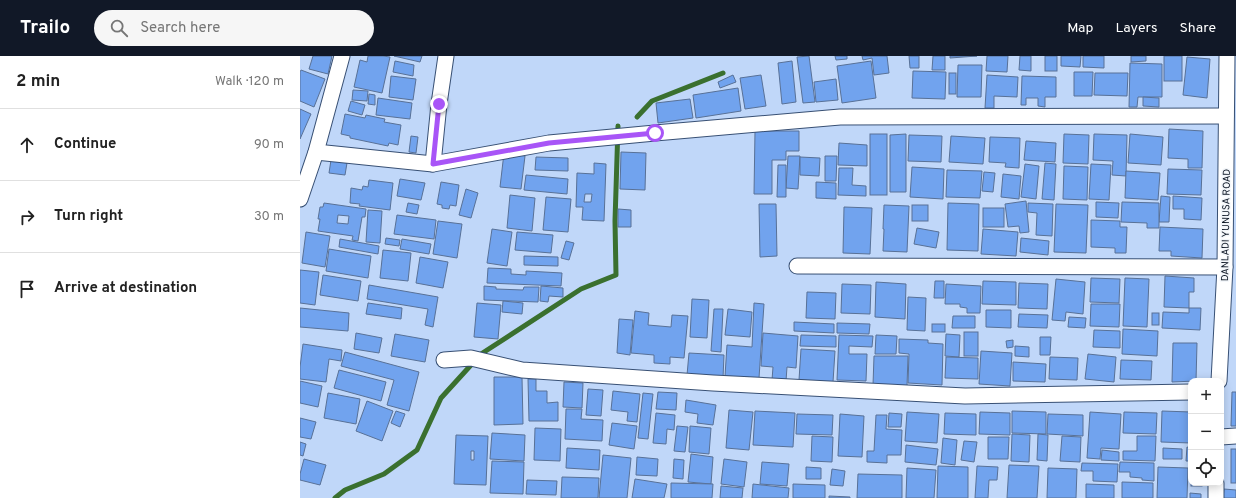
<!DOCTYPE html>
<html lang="en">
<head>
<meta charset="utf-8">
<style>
  :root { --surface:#fff; --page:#f6f6f6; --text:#222; --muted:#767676; --line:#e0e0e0; --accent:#111827 }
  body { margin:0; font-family:Overpass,sans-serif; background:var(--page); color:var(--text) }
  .controls { position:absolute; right:12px; bottom:12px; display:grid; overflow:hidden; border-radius:8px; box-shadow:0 2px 10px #0003 }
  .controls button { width:36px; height:36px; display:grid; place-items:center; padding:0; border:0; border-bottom:1px solid var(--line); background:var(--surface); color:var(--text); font:20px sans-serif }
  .stop { position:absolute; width:12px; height:12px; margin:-9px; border:3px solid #a855f7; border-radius:50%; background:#fff }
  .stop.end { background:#a855f7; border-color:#fff; box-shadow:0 1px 4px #0008 }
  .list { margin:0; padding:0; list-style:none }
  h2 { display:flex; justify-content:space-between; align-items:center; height:52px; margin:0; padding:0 16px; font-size:17px }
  h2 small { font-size:13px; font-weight:400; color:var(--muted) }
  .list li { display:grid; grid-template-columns:26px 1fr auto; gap:12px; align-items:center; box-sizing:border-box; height:72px; padding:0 16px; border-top:1px solid var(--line) }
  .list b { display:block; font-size:15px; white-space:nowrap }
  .list em { font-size:13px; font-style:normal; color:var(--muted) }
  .icon { flex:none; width:22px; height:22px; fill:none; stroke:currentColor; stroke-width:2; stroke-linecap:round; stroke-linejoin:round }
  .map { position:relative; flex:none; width:936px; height:442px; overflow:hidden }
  header { display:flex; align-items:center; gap:24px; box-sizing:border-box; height:56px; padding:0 20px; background:var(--accent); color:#fff }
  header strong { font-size:19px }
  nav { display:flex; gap:22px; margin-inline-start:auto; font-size:14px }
  .search { width:280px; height:36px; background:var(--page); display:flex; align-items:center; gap:10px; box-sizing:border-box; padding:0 14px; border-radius:22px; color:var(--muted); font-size:15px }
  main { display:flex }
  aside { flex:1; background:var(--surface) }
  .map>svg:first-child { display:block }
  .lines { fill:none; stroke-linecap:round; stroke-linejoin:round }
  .stream { stroke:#3a702f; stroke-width:5 }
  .building { fill:#71a3ee; stroke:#587197; fill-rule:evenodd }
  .minor-casing { stroke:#385074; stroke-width:17 }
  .minor { stroke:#fff; stroke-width:15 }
  .route { stroke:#a855f7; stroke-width:5 }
  .labels { text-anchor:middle; stroke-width:3; stroke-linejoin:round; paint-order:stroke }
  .street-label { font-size:10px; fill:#0a1423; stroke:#f3f6fa }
</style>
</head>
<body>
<header>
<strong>Trailo</strong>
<div class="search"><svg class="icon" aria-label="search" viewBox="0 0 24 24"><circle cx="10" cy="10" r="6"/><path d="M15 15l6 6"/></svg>Search here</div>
<nav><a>Map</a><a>Layers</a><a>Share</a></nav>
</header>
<main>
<aside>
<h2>2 min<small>Walk · 120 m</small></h2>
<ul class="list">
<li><svg class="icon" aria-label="ahead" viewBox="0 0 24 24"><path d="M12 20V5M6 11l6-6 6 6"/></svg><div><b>Continue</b></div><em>90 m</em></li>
<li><svg class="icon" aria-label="right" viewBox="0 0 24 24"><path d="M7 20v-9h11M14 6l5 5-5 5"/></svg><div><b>Turn right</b></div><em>30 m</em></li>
<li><svg class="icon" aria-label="arrive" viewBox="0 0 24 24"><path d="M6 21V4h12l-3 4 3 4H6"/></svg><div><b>Arrive at destination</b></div></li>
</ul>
</aside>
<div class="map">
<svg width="936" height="442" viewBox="0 0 936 442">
  <rect width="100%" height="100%" fill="#c0d7f9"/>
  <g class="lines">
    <g class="stream">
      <path d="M337 61 352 45 423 17"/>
      <path d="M35 442 45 434 84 418 117 394 141 342 181 298 281 233 316 219 315 165 318 70"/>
    </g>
  </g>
  <g class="building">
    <path d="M13 0H32L28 18 9 13Z"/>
    <path d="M68 0H83L90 1 82 37 54 31 60 4 67 6Z"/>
    <path d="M94 0H122L120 6Z"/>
    <path d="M509 0 515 46 503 47 497 1Z"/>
    <path d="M535 0H547V3L536 4Z"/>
    <path d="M562 0H587L589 17 574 19 572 2 563 4Z"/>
    <path d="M609 0H619V12H610Z"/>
    <path d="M633 0H645V14H632Z"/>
    <path d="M650 0H677L650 2Z"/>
    <path d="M687 0H708L707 16 686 15Z"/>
    <path d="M720 0H731V15L719 14Z"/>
    <rect x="745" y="0" width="12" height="15"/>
    <path d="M761 0H781L780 11 761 10Z"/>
    <path d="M783 0H804V12L783 11Z"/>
    <path d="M831 0H846V5L831 6Z"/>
    <rect x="864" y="0" width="18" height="25"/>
    <path d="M887 1 910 3 907 42 883 39Z"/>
    <path d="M95 5 114 9 113 20 93 16Z"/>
    <path d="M492 5 496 46 482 48 478 7Z"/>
    <path d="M571 5 576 42 542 47 537 10Z"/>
    <path d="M830 7 862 8V41H838L837 51H829Z"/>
    <path d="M658 9H682L681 41H657Z"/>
    <path d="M1 14 25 23 14 51 0 45V16Z"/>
    <path d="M613 15 646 16 645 43 612 42Z"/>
    <path d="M774 16H793L792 40H774Z"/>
    <rect x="649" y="17" width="7" height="21"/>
    <path d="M795 17H828L827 40 794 39Z"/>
    <path d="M433 19 436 26 420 32 418 26Z"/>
    <path d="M461 19 466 50 445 53 440 22Z"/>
    <path d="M687 19 718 21 717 41 694 40V52H685Z"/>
    <path d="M91 20 116 23 113 44 89 41Z"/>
    <path d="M722 20 756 21V41H745V51L738 50V42H726V49H721Z"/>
    <path d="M536 23 538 44 516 46 514 26Z"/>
    <path d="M438 32 441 55 396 62 393 39Z"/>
    <path d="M53 34 68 35 67 45 52 44Z"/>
    <path d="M69 38 75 39V49L68 48Z"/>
    <path d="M843 41 859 42V51L843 50Z"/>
    <path d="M78 42 112 47 110 63 76 59Z"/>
    <path d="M390 43 393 62 358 67 356 47Z"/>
    <path d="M51 45 65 49 62 59 48 55Z"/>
    <path d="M0 53 11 58 0 83Z"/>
    <path d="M45 58 65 62 66 59 85 63 84 66 101 69 98 89 89 87 88 90 50 82V80L41 78Z"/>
    <path d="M869 73 903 75 902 112H888V103L868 102Z"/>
    <path d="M455 75H499V95H486V104H472V138H454Z"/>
    <rect x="570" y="78" width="17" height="61"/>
    <path d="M606 78V136H590V79Z"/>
    <path d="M764 78 789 79 788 108 763 107Z"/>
    <path d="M794 78 827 79 826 120 812 119 813 105 793 104Z"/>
    <path d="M830 78 863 81 861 109 828 107Z"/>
    <path d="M609 79 642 80 641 106 608 105Z"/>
    <path d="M111 80 118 81 116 97 109 96Z"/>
    <path d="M651 80 685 82 683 108 649 106Z"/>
    <path d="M690 81 720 82 719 112 705 111 706 107 689 106Z"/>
    <path d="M726 85 756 87 755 106 724 104Z"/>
    <path d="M539 87 567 89V110L538 109Z"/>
    <path d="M321 96 346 97 345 134 320 133Z"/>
    <path d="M204 97 225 100 221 133 200 131Z"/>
    <path d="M488 100H500L498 133 486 132Z"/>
    <path d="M525 100H537L536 125H525Z"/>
    <path d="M236 101 268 102V115L235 114Z"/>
    <path d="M500 101 520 102 519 120 500 119Z"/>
    <path d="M31 104 47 107 45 119 29 117Z"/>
    <path d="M294 107 306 108 304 165 282 164 283 151H276L277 117 294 118ZM285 138H292L291 146H284Z"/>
    <path d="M745 107 756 108 754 144 742 143Z"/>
    <path d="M725 108 739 110 736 143 721 141Z"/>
    <path d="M791 108 811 109 809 144 789 143Z"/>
    <path d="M478 109H486V141H477Z"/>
    <path d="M764 110 788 111 787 144 763 143Z"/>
    <path d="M612 111 644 113 643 143 610 141Z"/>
    <path d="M539 112H553L552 129 566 130V140L538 139Z"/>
    <path d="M868 113 902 114 901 139 867 138Z"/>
    <path d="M647 114 682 115 680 142 646 141Z"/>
    <path d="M826 115 860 117 858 144 825 142Z"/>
    <path d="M684 116 695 117 693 136 682 135Z"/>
    <path d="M703 118 721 120 719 143 701 141Z"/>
    <path d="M226 119 268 123 267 138 224 134Z"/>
    <path d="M100 123 125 127 121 144 97 140Z"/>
    <path d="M69 124 93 127 90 154 59 150 60 148 50 147 51 132 62 134 63 130 68 131Z"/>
    <path d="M141 126 159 129 156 150 150 149 149 153 142 152V149L137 148Z"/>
    <path d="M516 126 536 127V143L516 142Z"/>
    <path d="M166 133 178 137 171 162 159 159Z"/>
    <path d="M210 139 235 142 232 175 207 172Z"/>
    <path d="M861 140 870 141 869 166H859Z"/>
    <path d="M873 140 902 142 901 164 884 163V153H873Z"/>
    <path d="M246 141 271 143 268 176 243 174Z"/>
    <path d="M726 145 729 176 720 177 719 170 708 171 705 148Z"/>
    <path d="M796 146 819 147 818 162 796 161Z"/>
    <path d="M822 146 859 147V172H847V167L821 166Z"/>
    <path d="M24 147 66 153 65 161H62L58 185 52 184 53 180 18 175 20 163H18L20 151H23ZM38 159 49 160 48 168 37 167Z"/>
    <path d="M108 147 119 149 117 158 106 156Z"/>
    <path d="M648 147 679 148 678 195 647 194Z"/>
    <path d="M728 147 753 148 752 180 736 179 737 157 728 156Z"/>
    <path d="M459 148H476L477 200 460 201Z"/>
    <path d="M756 148 788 149 786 197 754 196Z"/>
    <path d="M584 149 609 150 607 196 583 195 584 173H583Z"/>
    <rect x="612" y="149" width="16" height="16"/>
    <path d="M544 151 572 152 570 198 543 197Z"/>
    <rect x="683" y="152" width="21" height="19"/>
    <path d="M318 153 331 154V171H318Z"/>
    <path d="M68 154 82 155 80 187 66 186Z"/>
    <path d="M97 159 136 164 134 183 94 178Z"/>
    <path d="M791 164 820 165V171H827L826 197H815V192L791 191Z"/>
    <path d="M138 165 162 168 157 202 133 198Z"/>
    <path d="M860 171 903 173 902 202 871 200V195H859Z"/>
    <path d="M617 172 639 176 636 192 614 188Z"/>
    <path d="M192 173 212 176 207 210 187 207Z"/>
    <path d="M683 173 718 176 716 200 681 198Z"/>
    <path d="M6 176 30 180 25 211 2 207Z"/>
    <path d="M217 176 253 179 251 197 215 194Z"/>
    <path d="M86 182 100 184 99 190 85 188Z"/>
    <path d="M721 182 749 185 748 199 720 196Z"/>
    <path d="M40 183 79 190 78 198 39 191Z"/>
    <path d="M102 183 131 188 129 198 100 193Z"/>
    <path d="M266 185 274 187 269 204 261 202Z"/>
    <path d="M29 193 71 200 68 222 26 215Z"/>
    <path d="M83 194 111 197 108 225 80 222Z"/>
    <path d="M224 200 258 201V210L224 209Z"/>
    <path d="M120 201 148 206 143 232 116 227Z"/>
    <path d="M188 212 211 213V218L226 219V215L262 217 261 230 187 227Z"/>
    <path d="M0 214 19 216 15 249 0 247Z"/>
    <path d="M23 219 61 225 58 245 20 239Z"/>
    <path d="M865 220 894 222V236H889V252L864 251Z"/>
    <path d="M791 222 820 223 819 247 790 246Z"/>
    <path d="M825 222 849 223 847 271 823 270Z"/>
    <path d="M756 223 785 226 783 258 766 256 765 265 752 264Z"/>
    <path d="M635 225H644V242H634Z"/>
    <path d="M683 225 716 226V249L682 248Z"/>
    <path d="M576 226 606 228 605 263 575 261Z"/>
    <path d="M719 227 748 228 747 253 718 252Z"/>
    <path d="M542 228 571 229 570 258 541 257Z"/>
    <path d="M646 228 681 230 680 257H667V252L660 251V248H645Z"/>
    <path d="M69 229 138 241 133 271 125 269 128 253 67 243Z"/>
    <path d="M184 230 196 231V233L223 234 224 231H239L238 246 184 244Z"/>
    <path d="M241 230 263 232V241L249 240 248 246 240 245Z"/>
    <path d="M507 236 536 237 535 263 506 262Z"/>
    <path d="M608 241 626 242 625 275 607 274Z"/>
    <path d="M392 243 409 244 407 282 390 281Z"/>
    <path d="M203 245 223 247 222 258 202 256Z"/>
    <path d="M68 247 102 252 101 263 66 258Z"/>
    <path d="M177 247 201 249 198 283 174 281Z"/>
    <path d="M454 247 464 248 459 322 425 320 427 289 452 291Z"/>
    <path d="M791 248H820L819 271 790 270Z"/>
    <path d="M0 252 49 257 48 275 0 271Z"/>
    <path d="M889 252H901L900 274 862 272 863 256 889 257Z"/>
    <path d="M414 253H423L421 296 411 295Z"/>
    <path d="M428 253 452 256 450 281 425 279Z"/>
    <path d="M686 254H711V272L686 271Z"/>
    <path d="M335 255 349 257 348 269 371 271 372 259 388 260 384 302 370 301V308L354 307V299L331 297Z"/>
    <rect x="852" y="257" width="7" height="12"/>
    <path d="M719 258 748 259 747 272 718 271Z"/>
    <path d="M653 260H675V272H652Z"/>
    <path d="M769 261 786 262 785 272 768 271Z"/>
    <path d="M319 263 333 264 330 299 317 297Z"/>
    <path d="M494 266 534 268V277L494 275Z"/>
    <path d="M537 267 570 268 569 278 537 277Z"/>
    <rect x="632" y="268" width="13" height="8"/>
    <path d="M823 273 858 275 857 300 822 298Z"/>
    <path d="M794 274 820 275V292L793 291Z"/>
    <rect x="664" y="276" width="14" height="24"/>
    <path d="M56 277 82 282 79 297 54 293Z"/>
    <path d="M463 277 498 280 496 312 487 311 486 325 472 324 473 311 461 310Z"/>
    <path d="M95 278 129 284 125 306 91 300Z"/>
    <path d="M646 278 660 279 659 301 645 300Z"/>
    <path d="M501 279 536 280V291L500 290Z"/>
    <path d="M539 279 573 280 572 291 549 290V298H567L566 325 537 324Z"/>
    <path d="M576 279 597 280 596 298H575Z"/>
    <path d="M740 281H751L750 299H740Z"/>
    <path d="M599 283 628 284V287L643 288 642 329 608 327 609 298 599 297Z"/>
    <path d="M713 284V291L707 292 706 285Z"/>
    <path d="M873 287H897L896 325 872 326Z"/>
    <path d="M3 288 42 294 41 305 29 303 26 326 0 323V311Z"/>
    <path d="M715 290 729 291V301L715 300Z"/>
    <path d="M501 293 535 295 533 326 499 324Z"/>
    <path d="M681 295 712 297 710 330 679 328Z"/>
    <path d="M45 296 119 316 109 355 87 349 94 324 41 310Z"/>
    <path d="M389 297 424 299 423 322 387 319Z"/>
    <path d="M788 298 816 301 814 326 785 323Z"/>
    <path d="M574 300H608L607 330 573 329Z"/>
    <path d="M646 301 678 302V323L645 322Z"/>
    <path d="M750 301 778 302 777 324 749 323Z"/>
    <path d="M821 304 852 305 851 324 820 323Z"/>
    <path d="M713 306 746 308 745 326 713 325Z"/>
    <path d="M39 314 86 326 81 345 34 332Z"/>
    <path d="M194 321H222L223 368 194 369Z"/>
    <path d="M228 323H236V335H247V347L258 346V365H229Z"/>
    <path d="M0 325 22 330 18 351 0 347Z"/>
    <path d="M264 326 283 327 282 352 263 351Z"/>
    <path d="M288 333 303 334 301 360 286 359Z"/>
    <path d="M313 335 340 338 337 366 327 365 328 356 311 354Z"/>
    <path d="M358 336 377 337 376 354 356 353Z"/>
    <path d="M932 336H936V370H931Z"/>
    <path d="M28 337 60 343 56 368 24 362Z"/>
    <path d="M343 337 353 338 348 383 338 382Z"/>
    <path d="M386 344 416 349 413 369 397 367 398 358 385 356Z"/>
    <path d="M67 345 93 355 82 385 56 375Z"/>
    <path d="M266 353H282L281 363 303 364 302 385 265 383Z"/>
    <path d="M429 354 453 356 449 394 426 392Z"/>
    <path d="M96 355 105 358 100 371 91 367Z"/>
    <path d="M455 355 495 357 493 391 453 389Z"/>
    <path d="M712 355 746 356V378L712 377Z"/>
    <path d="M862 355 891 356V387L861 386Z"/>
    <path d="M607 356 639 358 637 387 605 385Z"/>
    <path d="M680 356 710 357V379L679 378Z"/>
    <path d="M790 356 821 358 819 393 801 392 800 403 787 402Z"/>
    <path d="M824 356 857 357 856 378 823 377Z"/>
    <path d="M356 357 375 359 374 374 367 373 366 388 353 387Z"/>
    <path d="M589 357 602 358 601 371H588Z"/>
    <path d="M645 357 676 358V379L644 378Z"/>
    <path d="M497 358 533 359 532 379 496 378Z"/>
    <path d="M540 358 564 360 562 401 538 400Z"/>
    <path d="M748 358 783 359V380L747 378Z"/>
    <path d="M576 359H587L586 373 602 374 601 399H587V407L567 406V395H574Z"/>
    <path d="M0 362 16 366 11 383 0 381Z"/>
    <path d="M312 367 337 370 334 393 309 389Z"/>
    <path d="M377 370 388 371 385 396 374 395Z"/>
    <path d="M390 370 411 372 409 398 389 396Z"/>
    <path d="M235 372 261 373 260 405 234 404Z"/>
    <path d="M192 377 225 379 224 405 190 403Z"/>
    <path d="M712 378 730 379 729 406 711 405Z"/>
    <path d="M738 378 748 379 747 405 737 404Z"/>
    <path d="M156 379 188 380 186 429 154 428ZM171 395H174V404H171Z"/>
    <path d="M512 380 533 381 532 406 511 405Z"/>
    <path d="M762 380 781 381 780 406 760 405Z"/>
    <path d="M837 380H856L855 405 823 404V395H837Z"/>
    <path d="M688 381H709L708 403H688Z"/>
    <path d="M643 382 657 384 655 409 641 407Z"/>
    <path d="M664 385 677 386 674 406 661 404Z"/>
    <path d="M0 386 6 388 3 400 0 399Z"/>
    <path d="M606 389 638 393 636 409 605 406Z"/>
    <path d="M887 391 891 392V405H886Z"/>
    <path d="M267 392 300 394 299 414 266 412Z"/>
    <path d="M863 392 882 393V403H863Z"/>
    <rect x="931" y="393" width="5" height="34"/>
    <path d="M802 394 819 396V405L801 404Z"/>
    <path d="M391 398 413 401 411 428 388 426Z"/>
    <path d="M303 399 331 402 327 442H299Z"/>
    <path d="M337 401 358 403 357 420 336 419Z"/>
    <path d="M4 403 26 409 20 429 0 424V418Z"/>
    <path d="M374 403 384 404 383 423 373 422Z"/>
    <path d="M424 403 447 406 444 431 421 428Z"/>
    <path d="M192 405 224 406 223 438 190 437Z"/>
    <path d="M462 406 489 408 487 430 460 428Z"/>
    <path d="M820 406 854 407V425L842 424V422L830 421V416H819Z"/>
    <path d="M782 407 818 408 817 426 793 425V415H781Z"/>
    <path d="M709 409 739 410 737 442H707Z"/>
    <path d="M638 410 668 411V442H637Z"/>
    <path d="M677 410 698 411 697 424H689L688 442H675Z"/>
    <path d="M506 411 521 412V423H506Z"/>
    <path d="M858 411 888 412 887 442H857Z"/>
    <path d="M607 412 636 414 634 442H606Z"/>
    <path d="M748 412 777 413 776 442H747Z"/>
    <path d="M532 413 545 415 543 430 530 429Z"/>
    <path d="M558 418 602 419V442H557Z"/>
    <path d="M262 421 299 422 298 442H261Z"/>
    <path d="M335 423 367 428 364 442H332Z"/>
    <path d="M227 424 257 425 256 439 226 438Z"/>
    <path d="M822 426 853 427V442H822Z"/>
    <path d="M371 427 413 428 412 442H371Z"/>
    <rect x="891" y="427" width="11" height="3"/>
    <path d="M453 428 489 432 488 442H452Z"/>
    <path d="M493 428 525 429V442H493Z"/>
    <path d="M786 428 814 429V442H786Z"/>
    <path d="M421 430 443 432 442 442H420Z"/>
    <path d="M924 433 936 434V442H923Z"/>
    <path d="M890 437 901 438V442H890Z"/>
    <path d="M529 440 550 441V442H529Z"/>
  </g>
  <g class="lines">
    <g class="minor-casing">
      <g id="minor">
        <path d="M16 96 133 108 249 87 355 77 540 61 926 60"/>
        <path d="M133 108 139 48 146 0"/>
        <path d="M0 143 16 96 42 0"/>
        <path d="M497 210 925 211"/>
        <path d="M144 304 171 302 222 314 413 327 665 340 891 336"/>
        <path d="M919 325 925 211 927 0"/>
        <path d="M921 381 936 380"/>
        <path d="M916 442V427"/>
      </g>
    </g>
    <use href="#minor" class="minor"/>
  </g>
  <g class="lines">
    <path class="route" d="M139 48 133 108 249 87 355 77"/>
  </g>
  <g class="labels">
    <g class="street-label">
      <text transform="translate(925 169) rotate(-89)" y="4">DANLADI YUNUSA ROAD</text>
    </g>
  </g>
</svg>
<div class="controls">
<button>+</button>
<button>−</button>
<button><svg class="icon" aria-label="locate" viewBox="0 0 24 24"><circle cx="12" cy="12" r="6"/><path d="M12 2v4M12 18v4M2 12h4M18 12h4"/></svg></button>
</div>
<div class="stop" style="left:355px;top:77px"></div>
<div class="stop end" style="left:139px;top:48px"></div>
</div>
</main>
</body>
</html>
